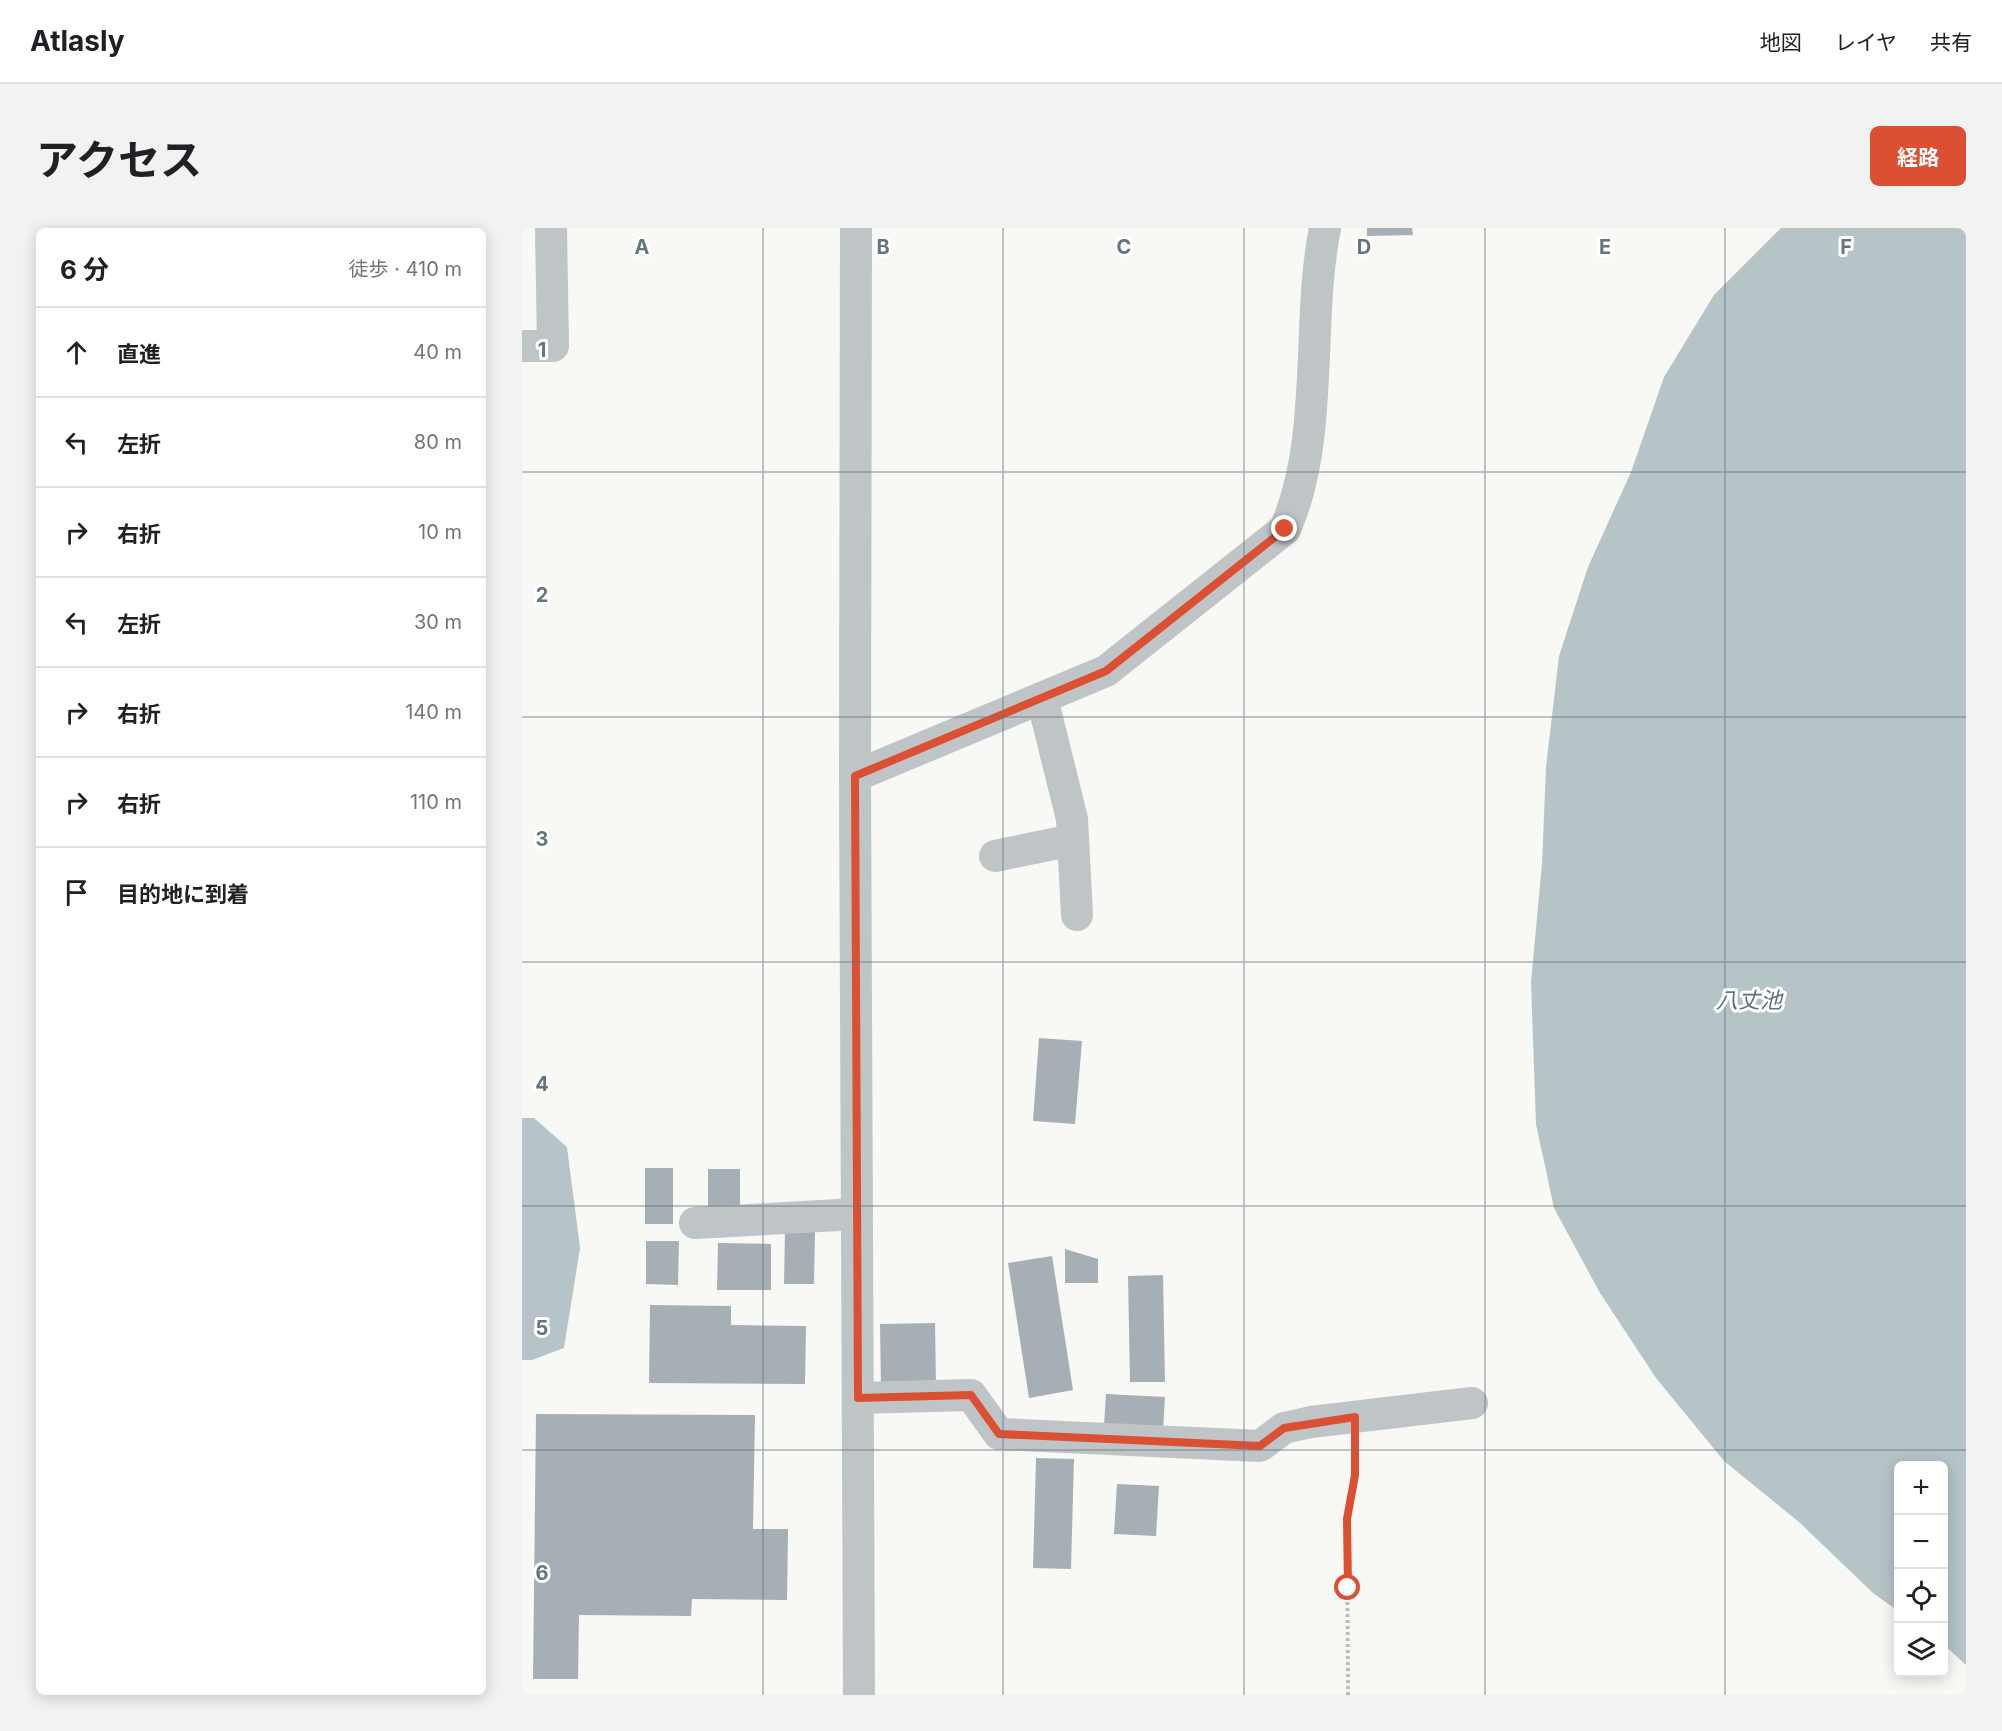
<!DOCTYPE html>
<html lang="ja">
<head>
<meta charset="utf-8">
<style>
  :root { --surface:#fff; --page:#f2f2f2; --text:#202124; --muted:#757577; --line:#e0e0e0; --accent:#db5032 }
  body { margin:0; font-family:Inter,"Noto Sans JP",sans-serif; background:var(--page); color:var(--text) }
  .controls { position:absolute; right:18px; bottom:18px; display:grid; overflow:hidden; border-radius:9px; box-shadow:0 3px 15px #0003 }
  .controls button { width:54px; height:54px; display:grid; place-items:center; padding:0; border:0; border-bottom:2px solid var(--line); background:var(--surface); color:var(--text); font:30px sans-serif }
  .stop { position:absolute; width:18px; height:18px; margin:-14px; border:4px solid #db5032; border-radius:50%; background:#fff }
  .stop.end { background:#db5032; border-color:#fff; box-shadow:0 2px 6px #0008 }
  .list { margin:0; padding:0; list-style:none }
  h2 { display:flex; justify-content:space-between; align-items:center; height:78px; margin:0; padding:0 24px; font-size:26px }
  h2 small { font-size:20px; font-weight:400; color:var(--muted) }
  .list li { display:grid; grid-template-columns:39px 1fr auto; gap:18px; align-items:center; box-sizing:border-box; height:90px; padding:0 24px; border-top:2px solid var(--line) }
  .list b { display:block; font-size:22px; white-space:nowrap }
  .list em { font-size:20px; font-style:normal; color:var(--muted) }
  .icon { flex:none; width:33px; height:33px; fill:none; stroke:currentColor; stroke-width:2; stroke-linecap:round; stroke-linejoin:round }
  .map { position:relative; flex:none; width:1444px; height:1467px; overflow:hidden; border-radius:9px }
  header { display:flex; align-items:center; gap:36px; box-sizing:border-box; height:84px; padding:0 30px; background:var(--surface); border-bottom:2px solid var(--line) }
  header strong { font-size:28px }
  nav { display:flex; gap:33px; margin-inline-start:auto; font-size:21px }
  .intro { display:flex; align-items:center; justify-content:space-between; box-sizing:border-box; height:144px; padding:0 36px }
  h1 { margin:0; font-size:42px }
  .button { padding:15px 27px; border-radius:9px; background:var(--accent); color:#fff; font-size:21px; font-weight:700 }
  main { display:flex; gap:36px; padding:0 36px }
  aside { flex:1; background:var(--surface); border-radius:9px; box-shadow:0 3px 15px #0003 }
  .map>svg:first-child { display:block }
  .water { fill:#b7c4c7 }
  .building { fill:#a6afb5 }
  .lines { fill:none; stroke-linecap:round; stroke-linejoin:round }
  .path { stroke:#babdbf; stroke-width:4; stroke-dasharray:3 3; stroke-linecap:butt }
  .minor { stroke:#bfc4c7; stroke-width:32 }
  .route { stroke:#db5032; stroke-width:8 }
  .grid { fill:none; stroke:#64757f; stroke-width:1.5; stroke-opacity:0.55 }
  .labels { text-anchor:middle; stroke-width:6; stroke-linejoin:round; paint-order:stroke }
  .water-label { font-size:22px; font-style:italic; fill:#5f7479; stroke:#fff }
  .grid-label { font-size:20px; text-anchor:middle; font-weight:bold; fill:#64757f; stroke:#fff; stroke-width:6; stroke-linejoin:round; paint-order:stroke }
</style>
</head>
<body>
<header>
<strong>Atlasly</strong>
<nav><a>地図</a><a>レイヤ</a><a>共有</a></nav>
</header>
<div class="intro"><h1>アクセス</h1><a class="button">経路</a></div>
<main>
<aside>
<h2>6 分<small>徒歩 · 410 m</small></h2>
<ul class="list">
<li><svg class="icon" aria-label="ahead" viewBox="0 0 24 24"><path d="M12 20V5M6 11l6-6 6 6"/></svg><div><b>直進</b></div><em>40 m</em></li>
<li><svg class="icon" aria-label="left" viewBox="0 0 24 24"><path d="M17 20v-9H6M10 6l-5 5 5 5"/></svg><div><b>左折</b></div><em>80 m</em></li>
<li><svg class="icon" aria-label="right" viewBox="0 0 24 24"><path d="M7 20v-9h11M14 6l5 5-5 5"/></svg><div><b>右折</b></div><em>10 m</em></li>
<li><svg class="icon" aria-label="left" viewBox="0 0 24 24"><path d="M17 20v-9H6M10 6l-5 5 5 5"/></svg><div><b>左折</b></div><em>30 m</em></li>
<li><svg class="icon" aria-label="right" viewBox="0 0 24 24"><path d="M7 20v-9h11M14 6l5 5-5 5"/></svg><div><b>右折</b></div><em>140 m</em></li>
<li><svg class="icon" aria-label="right" viewBox="0 0 24 24"><path d="M7 20v-9h11M14 6l5 5-5 5"/></svg><div><b>右折</b></div><em>110 m</em></li>
<li><svg class="icon" aria-label="arrive" viewBox="0 0 24 24"><path d="M6 21V4h12l-3 4 3 4H6"/></svg><div><b>目的地に到着</b></div></li>
</ul>
</aside>
<div class="map">
<svg width="1444" height="1467" viewBox="0 0 1444 1467">
  <rect width="100%" height="100%" fill="#f8f8f5"/>
  <g class="water">
    <path d="M1259 0H1444V1437L1422 1417V1238H1376V1383L1351 1365 1277 1294 1202 1233 1134 1150 1078 1065 1032 980 1014 896 1009 754 1020 636 1024 539 1037 428 1066 339 1109 244 1142 149 1192 67Z"/>
    <path d="M0 890H12L45 919 58 1020 42 1120 10 1132H0Z"/>
  </g>
  <g class="building">
    <path d="M845 0H890L891 7 845 8Z"/>
    <path d="M517 810 560 813 553 896 511 893Z"/>
    <rect x="123" y="940" width="28" height="56"/>
    <rect x="186" y="941" width="32" height="43"/>
    <path d="M263 1003H293L292 1056H262Z"/>
    <path d="M124 1013H157L156 1057 124 1056Z"/>
    <path d="M196 1015 249 1016V1062H195Z"/>
    <path d="M543 1021 576 1031V1055H543Z"/>
    <path d="M530 1028 551 1162 507 1170 486 1035Z"/>
    <path d="M641 1047 643 1154H608L606 1048Z"/>
    <path d="M128 1077 209 1078V1097L284 1098 283 1156 127 1155Z"/>
    <path d="M413 1095 414 1159 359 1160 358 1096Z"/>
    <path d="M584 1166 643 1169 641 1202 582 1198Z"/>
    <path d="M14 1186 233 1187 231 1301H266L265 1372 170 1371 169 1388 57 1387 56 1451H11Z"/>
    <path d="M514 1230 552 1231 549 1341 511 1340Z"/>
    <path d="M595 1256 637 1258 634 1308 592 1306Z"/>
  </g>
  <g class="lines">
    <path class="path" d="M826 1467 825 1291 833 1247V1220"/>
    <g class="minor">
      <path d="M334 0 333 548 337 1467"/>
      <path d="M0 118H31L29 0"/>
      <path d="M520 470 550 591 555 687"/>
      <path d="M333 548 584 443 763 301C803 211 784 96 803 0"/>
      <path d="M473 628 551 612"/>
      <path d="M173 995 335 986"/>
      <path d="M336 1170 449 1167 477 1206 738 1218 762 1200 789 1194 950 1175"/>
    </g>
  </g>
  <g class="lines">
    <path class="route" d="M763 301 584 443 333 548 336 1170 449 1167 477 1206 738 1218 762 1200 833 1189V1247L825 1291 826 1360"/>
  </g>
  <path class="grid" d="M241 0V1467M481 0V1467M722 0V1467M963 0V1467M1203 0V1467M0 244H1444M0 489H1444M0 734H1444M0 978H1444M0 1222H1444"/>
  <g class="labels">
    <g class="water-label">
      <text x="1227" y="780">八丈池</text>
    </g>
  </g>
  <g class="grid-label">
    <text x="120" y="26">A</text>
    <text x="361" y="26">B</text>
    <text x="602" y="26">C</text>
    <text x="842" y="26">D</text>
    <text x="1083" y="26">E</text>
    <text x="1324" y="26">F</text>
    <text x="20" y="129">1</text>
    <text x="20" y="374">2</text>
    <text x="20" y="618">3</text>
    <text x="20" y="863">4</text>
    <text x="20" y="1107">5</text>
    <text x="20" y="1352">6</text>
  </g>
</svg>
<div class="controls">
<button>+</button>
<button>−</button>
<button><svg class="icon" aria-label="locate" viewBox="0 0 24 24"><circle cx="12" cy="12" r="6"/><path d="M12 2v4M12 18v4M2 12h4M18 12h4"/></svg></button>
<button><svg class="icon" aria-label="layers" viewBox="0 0 24 24"><path d="M12 4l9 5-9 5-9-5zM3 14l9 5 9-5"/></svg></button>
</div>
<div class="stop" style="left:826px;top:1360px"></div>
<div class="stop end" style="left:763px;top:301px"></div>
</div>
</main>
</body>
</html>
